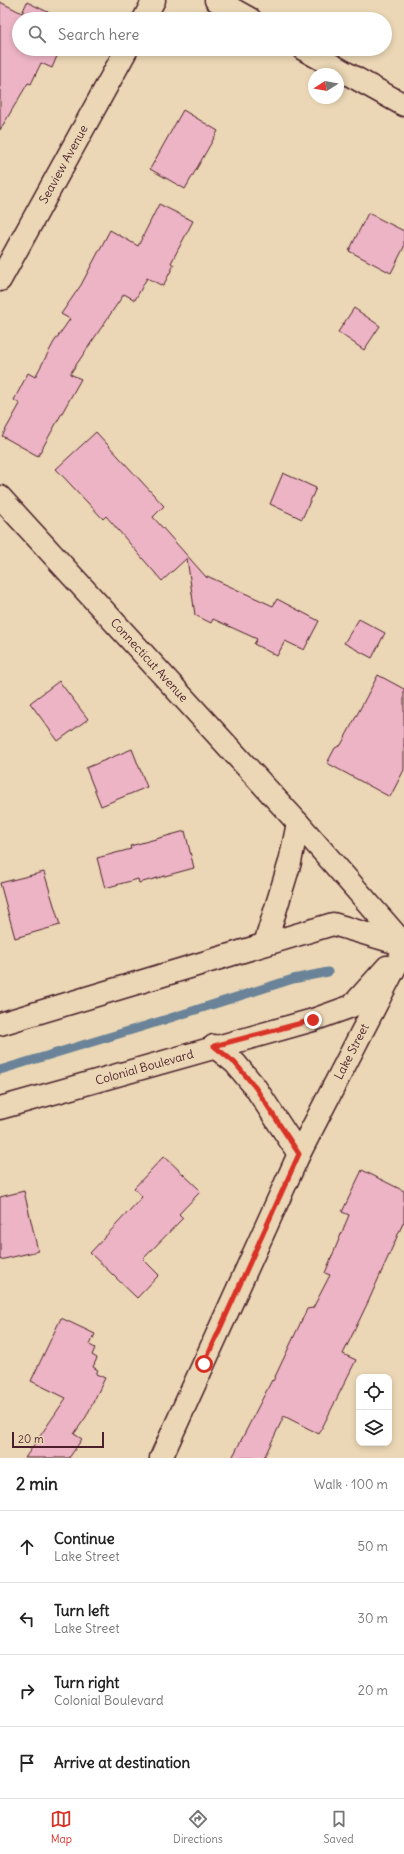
<!DOCTYPE html>
<html lang="en">
<head>
<meta charset="utf-8">
<style>
  :root { --surface:#fff; --page:#f6f6f6; --text:#222; --muted:#767676; --line:#e0e0e0; --accent:#d93025 }
  body { margin:0; font-family:Delius,sans-serif; background:var(--page); color:var(--text) }
  .controls { position:absolute; right:12px; bottom:12px; display:grid; overflow:hidden; border-radius:8px; box-shadow:0 2px 6px #0003 }
  .controls button { width:36px; height:36px; display:grid; place-items:center; padding:0; border:0; border-bottom:1px solid var(--line); background:var(--surface); color:var(--text); font:20px sans-serif }
  .compass { position:absolute; left:308px; top:68px; width:36px; height:36px; border-radius:50%; background:var(--surface); box-shadow:0 2px 6px #0003; rotate:259deg }
  .scale { position:absolute; left:12px; bottom:10px; width:92px; box-sizing:border-box; padding-left:4px; border:2px solid #4a1f2b; border-top:0; font-size:11px; line-height:14px; white-space:nowrap; color:#4a1f2b; -webkit-text-stroke:3px #ebd7b5; paint-order:stroke }
  .stop { position:absolute; width:12px; height:12px; margin:-9px; border:3px solid #d93025; border-radius:50%; background:#fff }
  .stop.end { background:#d93025; border-color:#fff; box-shadow:0 1px 4px #0008 }
  .list { margin:0; padding:0; list-style:none }
  h2 { display:flex; justify-content:space-between; align-items:center; height:52px; margin:0; padding:0 16px; font-size:17px }
  h2 small { font-size:13px; font-weight:400; color:var(--muted) }
  .list li { display:grid; grid-template-columns:26px 1fr auto; gap:12px; align-items:center; box-sizing:border-box; height:72px; padding:0 16px; border-top:1px solid var(--line) }
  .list b { display:block; font-size:15px; white-space:nowrap }
  .list p { margin:0; font-size:13px; white-space:nowrap; color:var(--muted) }
  .list em { font-size:13px; font-style:normal; color:var(--muted) }
  .icon { flex:none; width:22px; height:22px; fill:none; stroke:currentColor; stroke-width:2; stroke-linecap:round; stroke-linejoin:round }
  .map { position:relative; flex:none; width:404px; height:1458px; overflow:hidden }
  .search { position:absolute; background:var(--surface); box-shadow:0 2px 6px #0003; left:12px; right:12px; top:12px; height:44px; display:flex; align-items:center; gap:10px; box-sizing:border-box; padding:0 14px; border-radius:22px; color:var(--muted); font-size:15px }
  .sheet { height:340px; background:var(--surface) }
  nav { display:flex; justify-content:space-around; align-items:center; box-sizing:border-box; height:56px; border-top:1px solid var(--line); background:var(--surface); font-size:11px; color:var(--muted) }
  nav a { display:grid; justify-items:center; gap:2px }
  nav .on { color:var(--accent) }
  .map>svg:first-child { display:block }
  .lines { fill:none; stroke-linecap:round; stroke-linejoin:round }
  .stream { stroke:#6a8398; stroke-width:9 }
  .building { fill:#edb4c5; stroke:#4a1f2b }
  .minor-casing { stroke:#4a1f2b; stroke-width:25 }
  .major-casing { stroke:#4a1f2b; stroke-width:25 }
  .minor { stroke:#ebd7b5; stroke-width:22 }
  .major { stroke:#ebd7b5; stroke-width:22 }
  .route { stroke:#d93025; stroke-width:5 }
  .labels { text-anchor:middle; stroke-width:3.5; stroke-linejoin:round; paint-order:stroke }
  .street-label { font-size:12px; fill:#4a1f2b; stroke:#ebd7b5 }
</style>
</head>
<body>
<div class="map">
<svg width="404" height="1458" viewBox="0 0 404 1458">
  <rect width="100%" height="100%" fill="#ebd7b5"/>
  <filter id="ink" filterUnits="userSpaceOnUse"><feTurbulence type="fractalNoise" baseFrequency=".025" numOctaves="2"/><feDisplacementMap in="SourceGraphic" scale="8" xChannelSelector="R" yChannelSelector="G"/><feConvolveMatrix kernelMatrix="1 2 1 2 8 2 1 2 1" color-interpolation-filters="sRGB"/></filter>
  <g filter="url(#ink)">
    <g class="lines">
      <path class="stream" d="M0 1070 145 1026 293 979 328 972"/>
    </g>
    <g class="building">
      <path d="M0 2 22 13 27 2 62 19H19V49H64L57 56 52 68 41 63 31 84 28 83 0 130Z"/>
      <path d="M183 110 218 131 185 189 150 169Z"/>
      <path d="M159 204 193 221 171 263 174 265 163 286 147 278 135 300 124 294 70 374 81 379 38 456 2 436 20 404 14 400 28 373 35 377 54 342 70 319 61 314 81 285 110 230 138 246Z"/>
      <path d="M368 213 404 231V247L391 273 349 251Z"/>
      <path d="M354 308 380 326 364 350 338 332Z"/>
      <path d="M96 432 164 506 153 517 207 578V576L273 606 277 599 319 621 304 650 285 641 277 656 254 644 257 639 213 619 211 623 195 615 187 558 162 581 106 516 103 519 56 469Z"/>
      <path d="M283 473 316 488 302 519 270 504Z"/>
      <path d="M359 619 385 633 372 658 344 643Z"/>
      <path d="M378 675 404 689V770L390 797 327 763 335 748 341 745Z"/>
      <path d="M59 681 88 719 58 741 30 703Z"/>
      <path d="M132 749 147 787 101 806 86 768Z"/>
      <path d="M185 831 194 868 139 883 138 879 105 888 97 858 131 849 130 846Z"/>
      <path d="M44 872 60 925 15 938 0 883Z"/>
      <path d="M164 1156 201 1191 179 1214 183 1218 143 1259 159 1275 137 1298 90 1253 142 1197 134 1188Z"/>
      <path d="M362 1170 404 1191V1221L369 1300 343 1354 356 1360 319 1434 284 1416 264 1458H232L272 1380 273 1381 307 1309 313 1308 330 1275 325 1273 349 1215 342 1212Z"/>
      <path d="M24 1191 38 1251 0 1260V1197Z"/>
      <path d="M61 1318 95 1334 90 1345 95 1348 92 1355 97 1358 93 1367 98 1370 96 1374 105 1378 86 1417 74 1434 82 1439 69 1458H25L66 1398 31 1381Z"/>
    </g>
    <g class="lines">
      <g class="minor-casing">
        <g id="minor">
          <path d="M144 19 154 0"/>
          <path id="s1" d="M0 280 127 49"/>
          <path id="s2" d="M0 497 298 823 404 944"/>
          <path d="M265 944 290 862 298 823"/>
          <path d="M0 1024 333 924 404 945"/>
          <path d="M214 1046 235 1063 255 1087 299 1154"/>
          <path id="s3" d="M0 1108 313 1020 352 1006 387 967"/>
          <path id="s4" d="M161 1458 299 1154 404 950"/>
        </g>
      </g>
      <g class="major-casing">
        <g id="major">
          <path d="M216 0 250 19"/>
          <path d="M303 49 404 105"/>
        </g>
      </g>
      <use href="#minor" class="minor"/>
      <use href="#major" class="major"/>
    </g>
  </g>
  <g class="lines" filter="url(#ink)">
    <path class="route" d="M204 1364 299 1154 255 1087 235 1063 214 1046 313 1020"/>
  </g>
  <g class="labels">
    <g class="street-label">
      <text dy="4" stroke="none"><textPath href="#s1" startOffset="132">Seaview Avenue</textPath></text>
      <text dy="4" stroke="none"><textPath href="#s2" startOffset="221">Connecticut Avenue</textPath></text>
      <text dy="4" stroke="none"><textPath href="#s4" startOffset="449">Lake Street</textPath></text>
      <text dy="4" stroke="none"><textPath href="#s3" startOffset="150">Colonial Boulevard</textPath></text>
    </g>
  </g>
</svg>
<div class="controls">
<button><svg class="icon" aria-label="locate" viewBox="0 0 24 24"><circle cx="12" cy="12" r="6"/><path d="M12 2v4M12 18v4M2 12h4M18 12h4"/></svg></button>
<button><svg class="icon" aria-label="layers" viewBox="0 0 24 24"><path d="M12 4l9 5-9 5-9-5zM3 14l9 5 9-5"/></svg></button>
</div>
<svg class="compass" viewBox="-18 -18 36 36"><path d="M0-13l5 13h-10z" fill="#e53935"/><path d="M0 13l5-13h-10z" fill="#767676"/></svg>
<div class="scale">20 m</div>
<div class="stop" style="left:204px;top:1364px"></div>
<div class="stop end" style="left:313px;top:1020px"></div>
<div class="search"><svg class="icon" aria-label="search" viewBox="0 0 24 24"><circle cx="10" cy="10" r="6"/><path d="M15 15l6 6"/></svg>Search here</div>
</div>
<section class="sheet">
<h2>2 min<small>Walk · 100 m</small></h2>
<ul class="list">
<li><svg class="icon" aria-label="ahead" viewBox="0 0 24 24"><path d="M12 20V5M6 11l6-6 6 6"/></svg><div><b>Continue</b><p>Lake Street</p></div><em>50 m</em></li>
<li><svg class="icon" aria-label="left" viewBox="0 0 24 24"><path d="M17 20v-9H6M10 6l-5 5 5 5"/></svg><div><b>Turn left</b><p>Lake Street</p></div><em>30 m</em></li>
<li><svg class="icon" aria-label="right" viewBox="0 0 24 24"><path d="M7 20v-9h11M14 6l5 5-5 5"/></svg><div><b>Turn right</b><p>Colonial Boulevard</p></div><em>20 m</em></li>
<li><svg class="icon" aria-label="arrive" viewBox="0 0 24 24"><path d="M6 21V4h12l-3 4 3 4H6"/></svg><div><b>Arrive at destination</b></div></li>
</ul>
</section>
<nav>
<a class="on"><svg class="icon" aria-label="map" viewBox="0 0 24 24"><path d="M3 6l6-2 6 2 6-2v14l-6 2-6-2-6 2zM9 4v14M15 6v14"/></svg>Map</a>
<a><svg class="icon" aria-label="directions" viewBox="0 0 24 24"><path d="M12 3l9 9-9 9-9-9zM9 14v-3h6M13 9l2 2-2 2"/></svg>Directions</a>
<a><svg class="icon" aria-label="saved" viewBox="0 0 24 24"><path d="M7 4h10v16l-5-4-5 4z"/></svg>Saved</a>
</nav>
</body>
</html>
